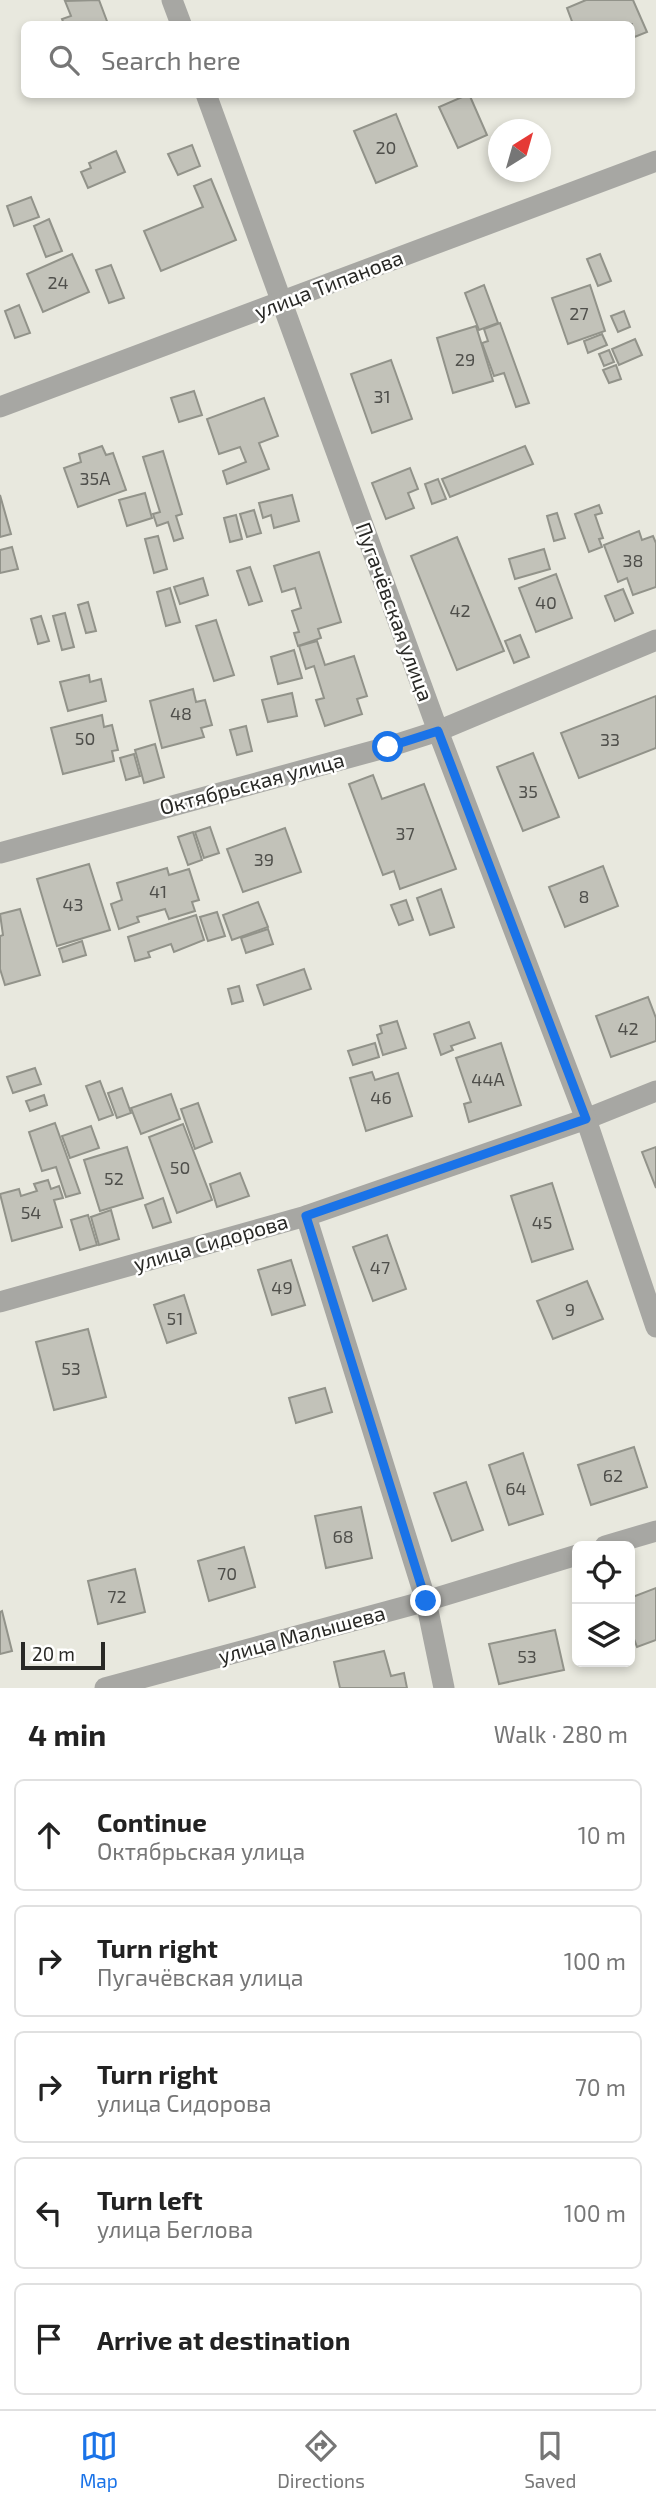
<!DOCTYPE html>
<html lang="en">
<head>
<meta charset="utf-8">
<style>
  :root { --surface:#fff; --page:#f6f6f6; --text:#222; --muted:#767676; --line:#e0e0e0; --accent:#1a73e8 }
  body { margin:0; font-family:"Exo 2",sans-serif; background:var(--page); color:var(--text) }
  .controls { position:absolute; right:21px; bottom:21px; display:grid; overflow:hidden; border-radius:10px; box-shadow:0 4px 10px #0003 }
  .controls button { width:63px; height:63px; display:grid; place-items:center; padding:0; border:0; border-bottom:2px solid var(--line); background:var(--surface); color:var(--text); font:35px sans-serif }
  .compass { position:absolute; left:488px; top:119px; width:63px; height:63px; border-radius:50%; background:var(--surface); box-shadow:0 4px 10px #0003; rotate:37deg }
  .scale { position:absolute; left:21px; bottom:18px; width:84px; box-sizing:border-box; padding-left:7px; border:4px solid #292926; border-top:0; font-size:19px; line-height:24px; white-space:nowrap; color:#292926; -webkit-text-stroke:5px #fffffe; paint-order:stroke }
  .stop { position:absolute; width:21px; height:21px; margin:-16px; border:5px solid #1a73e8; border-radius:50%; background:#fff }
  .stop.end { background:#1a73e8; border-color:#fff; box-shadow:0 2px 7px #0008 }
  .list { margin:0; padding:0; list-style:none }
  h2 { display:flex; justify-content:space-between; align-items:center; height:91px; margin:0; padding:0 28px; font-size:30px }
  h2 small { font-size:23px; font-weight:400; color:var(--muted) }
  .list li { display:grid; grid-template-columns:46px 1fr auto; gap:21px; align-items:center; box-sizing:border-box; height:112px; margin:0 14px 14px; padding:0 14px; border:2px solid var(--line); border-radius:10px }
  .list b { display:block; font-size:26px; white-space:nowrap }
  .list p { margin:0; font-size:23px; white-space:nowrap; color:var(--muted) }
  .list em { font-size:23px; font-style:normal; color:var(--muted) }
  .icon { flex:none; width:38px; height:38px; fill:none; stroke:currentColor; stroke-width:2; stroke-linecap:round; stroke-linejoin:round }
  .map { position:relative; flex:none; width:656px; height:1688px; overflow:hidden }
  .search { position:absolute; background:var(--surface); box-shadow:0 4px 10px #0003; left:21px; right:21px; top:21px; height:77px; display:flex; align-items:center; gap:18px; box-sizing:border-box; padding:0 24px; border-radius:10px; color:var(--muted); font-size:26px }
  .sheet { height:721px; background:var(--surface) }
  nav { display:flex; justify-content:space-around; align-items:center; box-sizing:border-box; height:98px; border-top:2px solid var(--line); background:var(--surface); font-size:19px; color:var(--muted) }
  nav a { display:grid; justify-items:center; gap:4px }
  nav .on { color:var(--accent) }
  .map>svg:first-child { display:block }
  .building { fill:#c2c2b9; stroke:#92938a; stroke-width:2 }
  .lines { fill:none; stroke-linecap:round; stroke-linejoin:round }
  .minor { stroke:#a7a7a3; stroke-width:21 }
  .tertiary { stroke:#a7a7a3; stroke-width:21 }
  .route { stroke:#1a73e8; stroke-width:9 }
  .labels { text-anchor:middle; stroke-width:5; stroke-linejoin:round; paint-order:stroke }
  .number-label { font-size:18px; fill:#4f4f4b }
  .street-label { font-size:21px; fill:#292926; stroke:#fffffe }
</style>
</head>
<body>
<div class="map">
<svg width="656" height="1688" viewBox="0 0 656 1688">
  <rect width="100%" height="100%" fill="#e8e8de"/>
  <g class="building">
    <path d="M99 0 108 24H64L62 19 71 16 65 1Z"/>
    <path d="M586 0H633L647 32 632 38V24H573L567 8Z"/>
    <path d="M469 94 487 135 458 148 439 107Z"/>
    <path d="M396 114 417 166 376 183 354 131Z"/>
    <path d="M192 145 200 166 178 175 168 154Z"/>
    <path d="M116 151 125 172 88 188 81 172 91 168 89 163Z"/>
    <path d="M211 179 236 240 161 271 144 231 203 207 194 186Z"/>
    <path d="M31 197 39 217 14 226 7 206Z"/>
    <path d="M49 219 62 251 46 257 34 226Z"/>
    <path d="M72 254 89 292 43 312 27 274Z"/>
    <path d="M600 254 611 281 598 286 587 259Z"/>
    <path d="M111 265 124 298 109 303 96 270Z"/>
    <path d="M484 285 498 323 479 330 465 293Z"/>
    <path d="M590 285 605 331 568 344 552 298Z"/>
    <path d="M19 305 30 333 15 338 5 311Z"/>
    <path d="M624 311 630 327 618 332 611 316Z"/>
    <path d="M500 323 529 403 516 407 504 373 494 376 482 343 488 341 484 329Z"/>
    <path d="M476 326 493 381 453 393 437 338Z"/>
    <path d="M602 334 607 345 588 353 584 341Z"/>
    <path d="M635 339 642 355 619 365 612 349Z"/>
    <path d="M609 350 614 362 604 366 599 354Z"/>
    <path d="M391 360 412 419 372 433 351 374Z"/>
    <path d="M616 365 621 379 609 383 603 370Z"/>
    <path d="M194 391 202 415 179 422 171 398Z"/>
    <path d="M264 398 278 436 259 443 269 469 227 484 223 471 246 462 240 447 219 454 207 419Z"/>
    <path d="M102 446 106 455 113 453 126 490 78 507 64 468 81 462 79 454Z"/>
    <path d="M525 446 533 464 450 497 442 479Z"/>
    <path d="M163 451 182 514 176 516 183 538 174 541 168 522 157 526 153 514 160 512 143 457Z"/>
    <path d="M410 468 418 489 408 493 414 508 386 519 372 483Z"/>
    <path d="M438 479 446 499 432 504 425 484Z"/>
    <path d="M145 493 152 518 127 526 119 500Z"/>
    <path d="M0 495 11 534 0 537Z"/>
    <path d="M292 495 299 521 274 528 271 515 263 518 259 503Z"/>
    <path d="M599 505 602 513 595 515 603 538 599 539 602 547 589 552 575 514Z"/>
    <path d="M254 510 261 533 247 537 240 514Z"/>
    <path d="M557 513 565 538 554 541 547 516Z"/>
    <path d="M236 515 242 539 230 542 224 518Z"/>
    <path d="M639 531 642 540 653 536 656 543V587L633 595 627 578 618 582 604 545Z"/>
    <path d="M158 536 167 569 154 573 145 539Z"/>
    <path d="M457 537 504 651 457 670 411 556Z"/>
    <path d="M12 547 18 569 0 573V550Z"/>
    <path d="M544 549 550 569 515 579 509 559Z"/>
    <path d="M319 552 341 622 318 629 321 638 298 646 294 633 299 632 292 611 301 608 295 588 282 592 274 566Z"/>
    <path d="M250 567 262 601 249 605 237 571Z"/>
    <path d="M556 574 572 618 536 632 519 588Z"/>
    <path d="M203 578 208 595 180 604 174 587Z"/>
    <path d="M170 588 180 622 166 626 157 592Z"/>
    <path d="M623 589 633 613 615 621 605 596Z"/>
    <path d="M88 602 96 631 86 633 78 605Z"/>
    <path d="M65 613 74 647 62 650 53 616Z"/>
    <path d="M41 616 49 641 38 644 31 619Z"/>
    <path d="M216 620 234 675 214 681 196 626Z"/>
    <path d="M520 635 529 657 514 663 505 641Z"/>
    <path d="M317 641 325 665 354 656 367 696 357 699 362 714 325 726 316 700 324 698 314 666 306 669 299 646Z"/>
    <path d="M294 650 302 678 278 684 271 657Z"/>
    <path d="M89 675 90 682 101 679 106 701 68 711 60 682Z"/>
    <path d="M193 689 196 702 205 700 212 725 201 728 204 737 162 748 150 701Z"/>
    <path d="M292 693 297 716 268 722 262 700Z"/>
    <path d="M656 696V748L579 778 561 733Z"/>
    <path d="M102 715 104 727 112 725 118 750 112 751 114 761 63 774 51 728Z"/>
    <path d="M246 726 252 751 237 755 230 730Z"/>
    <path d="M155 744 164 777 144 783 135 750Z"/>
    <path d="M533 753 559 817 523 831 497 767Z"/>
    <path d="M134 754 140 776 126 780 120 758Z"/>
    <path d="M373 775 382 799 424 784 456 869 400 889 394 871 383 875 349 784Z"/>
    <path d="M210 827 219 853 204 858 195 832Z"/>
    <path d="M285 828 301 872 243 892 227 849Z"/>
    <path d="M193 832 202 860 188 865 178 837Z"/>
    <path d="M89 864 110 930 57 946 37 879Z"/>
    <path d="M603 866 618 906 565 927 549 887Z"/>
    <path d="M167 868 169 875 189 869 199 900 192 902 195 911 169 919 165 909 137 917 139 922 119 929 111 904 122 900 117 883Z"/>
    <path d="M441 889 454 927 430 935 417 898Z"/>
    <path d="M406 900 413 920 399 925 391 905Z"/>
    <path d="M258 902 268 927 232 940 223 915Z"/>
    <path d="M20 909 40 975 5 985 0 969V936L3 935 0 914Z"/>
    <path d="M217 912 225 936 208 941 200 917Z"/>
    <path d="M196 915 204 940 174 952 171 944 148 952 150 957 135 961 128 937Z"/>
    <path d="M268 929 273 944 246 953 241 938Z"/>
    <path d="M82 941 86 955 63 962 59 949Z"/>
    <path d="M304 969 311 989 264 1005 257 985Z"/>
    <path d="M239 986 243 1001 232 1004 228 989Z"/>
    <path d="M648 997 656 1018V1041L611 1057 596 1016Z"/>
    <path d="M397 1021 406 1048 383 1055 377 1035 382 1033 380 1026Z"/>
    <path d="M469 1022 475 1038 451 1046 453 1050 441 1055 434 1034Z"/>
    <path d="M375 1043 379 1057 353 1065 348 1051Z"/>
    <path d="M501 1043 521 1105 469 1122 464 1104 471 1102 456 1058Z"/>
    <path d="M35 1068 41 1084 13 1093 7 1077Z"/>
    <path d="M372 1072 375 1080 398 1073 412 1116 366 1131 350 1078Z"/>
    <path d="M100 1081 113 1115 99 1120 86 1086Z"/>
    <path d="M122 1088 131 1113 117 1118 108 1093Z"/>
    <path d="M171 1094 180 1119 141 1134 131 1108Z"/>
    <path d="M44 1095 47 1105 30 1111 26 1101Z"/>
    <path d="M198 1103 212 1142 195 1149 181 1109Z"/>
    <path d="M55 1123 80 1193 66 1197 56 1167 42 1171 29 1132Z"/>
    <path d="M183 1124 212 1200 177 1213 149 1137Z"/>
    <path d="M91 1126 99 1148 70 1158 62 1136Z"/>
    <path d="M127 1147 143 1198 100 1211 84 1160Z"/>
    <path d="M656 1147V1188L642 1152Z"/>
    <path d="M240 1173 249 1196 217 1207 210 1184Z"/>
    <path d="M48 1180 51 1189 59 1186 63 1198 54 1200 62 1227 12 1241 0 1194 19 1189 21 1196 37 1191 34 1184Z"/>
    <path d="M552 1183 573 1249 532 1262 511 1196Z"/>
    <path d="M163 1198 171 1222 153 1228 145 1205Z"/>
    <path d="M111 1210 119 1239 99 1245 91 1217Z"/>
    <path d="M88 1215 97 1245 80 1250 71 1220Z"/>
    <path d="M387 1235 406 1289 373 1301 353 1247Z"/>
    <path d="M291 1260 305 1305 272 1315 258 1270Z"/>
    <path d="M587 1281 603 1319 553 1339 537 1301Z"/>
    <path d="M184 1295 196 1333 167 1343 154 1305Z"/>
    <path d="M88 1329 106 1397 54 1410 36 1342Z"/>
    <path d="M325 1388 332 1412 296 1423 289 1398Z"/>
    <path d="M634 1447 647 1487 591 1505 578 1465Z"/>
    <path d="M523 1453 543 1514 509 1525 489 1465Z"/>
    <path d="M466 1482 483 1530 452 1541 434 1493Z"/>
    <path d="M361 1507 372 1558 326 1568 315 1516Z"/>
    <path d="M244 1547 255 1587 209 1601 198 1561Z"/>
    <path d="M135 1569 145 1612 98 1624 88 1581Z"/>
    <path d="M656 1588V1640L637 1647 630 1628V1598Z"/>
    <path d="M2 1611 12 1651 0 1654V1612Z"/>
    <path d="M555 1630 564 1670 499 1684 489 1644Z"/>
    <path d="M384 1651 391 1676 404 1673 407 1688H340L334 1662Z"/>
  </g>
  <g class="lines">
    <g class="minor">
      <path d="M0 853 388 747 438 731 656 640"/>
      <path d="M306 1216 426 1601 444 1688"/>
      <path d="M0 1302 306 1216 586 1119 656 1091"/>
      <path d="M605 1546 656 1531"/>
      <path d="M105 1688 426 1601 577 1555"/>
    </g>
    <g class="tertiary">
      <path d="M172 0 181 24"/>
      <path d="M206 94 438 731 586 1119 656 1327"/>
      <path d="M0 407 656 161"/>
    </g>
  </g>
  <g class="lines">
    <path class="route" d="M388 747 438 731 586 1119 306 1216 426 1601"/>
  </g>
  <g class="labels">
    <g class="number-label">
      <text x="386" y="154">20</text>
      <text x="58" y="289">24</text>
      <text x="579" y="320">27</text>
      <text x="465" y="366">29</text>
      <text x="382" y="403">31</text>
      <text x="95" y="485">35А</text>
      <text x="633" y="567">38</text>
      <text x="546" y="609">40</text>
      <text x="460" y="617">42</text>
      <text x="181" y="720">48</text>
      <text x="85" y="745">50</text>
      <text x="610" y="746">33</text>
      <text x="528" y="798">35</text>
      <text x="405" y="840">37</text>
      <text x="264" y="866">39</text>
      <text x="158" y="898">41</text>
      <text x="584" y="903">8</text>
      <text x="73" y="911">43</text>
      <text x="628" y="1035">42</text>
      <text x="488" y="1086">44А</text>
      <text x="381" y="1104">46</text>
      <text x="180" y="1174">50</text>
      <text x="114" y="1185">52</text>
      <text x="31" y="1219">54</text>
      <text x="542" y="1229">45</text>
      <text x="380" y="1274">47</text>
      <text x="282" y="1294">49</text>
      <text x="570" y="1316">9</text>
      <text x="175" y="1325">51</text>
      <text x="71" y="1375">53</text>
      <text x="613" y="1482">62</text>
      <text x="516" y="1495">64</text>
      <text x="343" y="1543">68</text>
      <text x="227" y="1580">70</text>
      <text x="117" y="1603">72</text>
      <text x="527" y="1663">53</text>
    </g>
    <g class="street-label">
      <text transform="translate(329 285) rotate(-21)" y="7">улица Типанова</text>
      <text transform="translate(394 612) rotate(70)" y="7">Пугачёвская улица</text>
      <text transform="translate(252 784) rotate(-15)" y="7">Октябрьская улица</text>
      <text transform="translate(211 1243) rotate(-16)" y="7">улица Сидорова</text>
      <text transform="translate(302 1635) rotate(-15)" y="7">улица Малышева</text>
    </g>
  </g>
</svg>
<div class="controls">
<button><svg class="icon" aria-label="locate" viewBox="0 0 24 24"><circle cx="12" cy="12" r="6"/><path d="M12 2v4M12 18v4M2 12h4M18 12h4"/></svg></button>
<button><svg class="icon" aria-label="layers" viewBox="0 0 24 24"><path d="M12 4l9 5-9 5-9-5zM3 14l9 5 9-5"/></svg></button>
</div>
<svg class="compass" viewBox="-18 -18 36 36"><path d="M0-13l5 13h-10z" fill="#e53935"/><path d="M0 13l5-13h-10z" fill="#767676"/></svg>
<div class="scale">20 m</div>
<div class="stop" style="left:388px;top:747px"></div>
<div class="stop end" style="left:426px;top:1601px"></div>
<div class="search"><svg class="icon" aria-label="search" viewBox="0 0 24 24"><circle cx="10" cy="10" r="6"/><path d="M15 15l6 6"/></svg>Search here</div>
</div>
<section class="sheet">
<h2>4 min<small>Walk · 280 m</small></h2>
<ul class="list">
<li><svg class="icon" aria-label="ahead" viewBox="0 0 24 24"><path d="M12 20V5M6 11l6-6 6 6"/></svg><div><b>Continue</b><p>Октябрьская улица</p></div><em>10 m</em></li>
<li><svg class="icon" aria-label="right" viewBox="0 0 24 24"><path d="M7 20v-9h11M14 6l5 5-5 5"/></svg><div><b>Turn right</b><p>Пугачёвская улица</p></div><em>100 m</em></li>
<li><svg class="icon" aria-label="right" viewBox="0 0 24 24"><path d="M7 20v-9h11M14 6l5 5-5 5"/></svg><div><b>Turn right</b><p>улица Сидорова</p></div><em>70 m</em></li>
<li><svg class="icon" aria-label="left" viewBox="0 0 24 24"><path d="M17 20v-9H6M10 6l-5 5 5 5"/></svg><div><b>Turn left</b><p>улица Беглова</p></div><em>100 m</em></li>
<li><svg class="icon" aria-label="arrive" viewBox="0 0 24 24"><path d="M6 21V4h12l-3 4 3 4H6"/></svg><div><b>Arrive at destination</b></div></li>
</ul>
</section>
<nav>
<a class="on"><svg class="icon" aria-label="map" viewBox="0 0 24 24"><path d="M3 6l6-2 6 2 6-2v14l-6 2-6-2-6 2zM9 4v14M15 6v14"/></svg>Map</a>
<a><svg class="icon" aria-label="directions" viewBox="0 0 24 24"><path d="M12 3l9 9-9 9-9-9zM9 14v-3h6M13 9l2 2-2 2"/></svg>Directions</a>
<a><svg class="icon" aria-label="saved" viewBox="0 0 24 24"><path d="M7 4h10v16l-5-4-5 4z"/></svg>Saved</a>
</nav>
</body>
</html>
